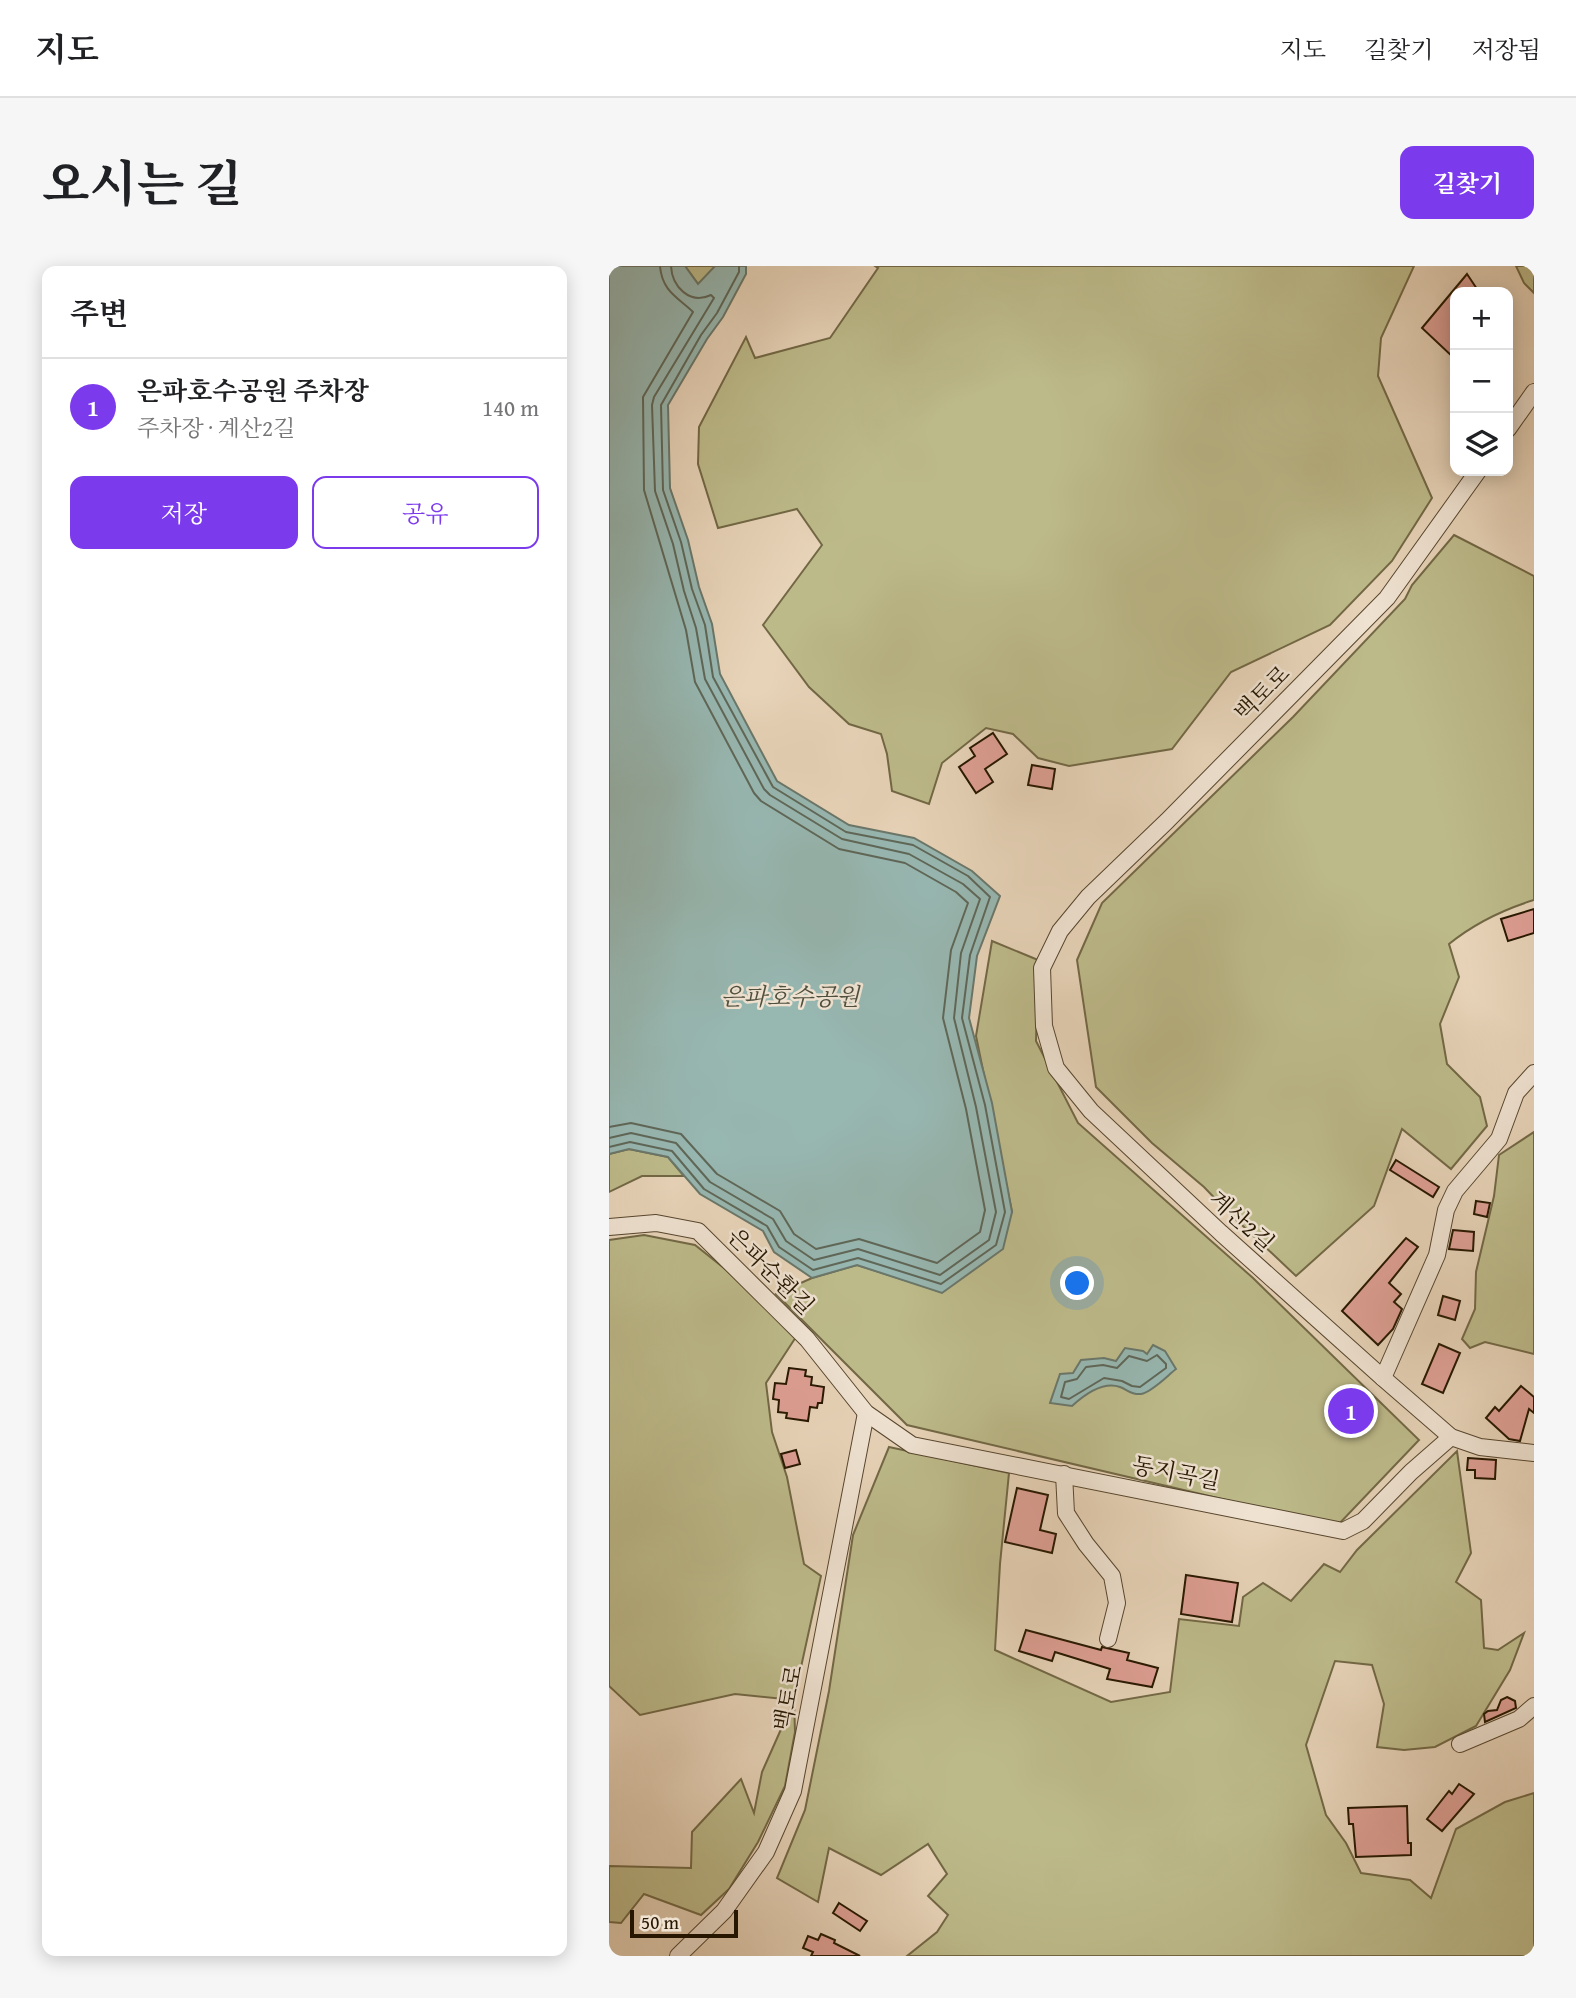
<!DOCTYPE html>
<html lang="ko">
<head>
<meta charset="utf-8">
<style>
  :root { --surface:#fff; --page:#f6f6f6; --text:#202124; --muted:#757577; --line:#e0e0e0; --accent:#7c3aed }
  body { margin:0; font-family:"Gentium Book Plus","Noto Serif KR",serif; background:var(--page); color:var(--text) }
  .controls { position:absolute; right:21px; top:21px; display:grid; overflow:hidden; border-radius:14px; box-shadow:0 4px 18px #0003 }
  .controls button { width:63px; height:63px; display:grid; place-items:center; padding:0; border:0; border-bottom:2px solid var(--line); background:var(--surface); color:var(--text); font:35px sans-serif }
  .scale { position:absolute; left:21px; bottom:18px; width:108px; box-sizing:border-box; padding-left:7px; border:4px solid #271700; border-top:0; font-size:19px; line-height:24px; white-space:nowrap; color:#271700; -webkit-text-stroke:5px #efe2d1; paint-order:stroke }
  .you { position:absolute; left:469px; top:1018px; width:24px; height:24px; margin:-18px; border:5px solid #fff; border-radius:50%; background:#1a73e8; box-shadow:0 0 0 10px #1a73e833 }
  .badge { display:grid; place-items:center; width:46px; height:46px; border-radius:50%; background:var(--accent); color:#fff; font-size:23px; font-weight:700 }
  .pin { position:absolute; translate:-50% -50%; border:4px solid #fff; box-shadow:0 2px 7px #0006 }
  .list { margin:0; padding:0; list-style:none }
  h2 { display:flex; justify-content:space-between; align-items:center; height:91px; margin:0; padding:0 28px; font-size:30px }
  h2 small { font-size:23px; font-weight:400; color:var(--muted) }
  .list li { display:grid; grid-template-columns:46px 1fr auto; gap:21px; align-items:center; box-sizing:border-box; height:98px; padding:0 28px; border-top:2px solid var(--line) }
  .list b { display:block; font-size:26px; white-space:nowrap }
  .list p { margin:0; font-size:23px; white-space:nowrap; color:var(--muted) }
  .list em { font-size:23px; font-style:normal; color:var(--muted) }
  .actions { display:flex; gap:14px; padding:21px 28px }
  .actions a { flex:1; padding:16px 0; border:2px solid var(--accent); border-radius:14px; text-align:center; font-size:24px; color:var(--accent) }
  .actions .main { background:var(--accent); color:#fff }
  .icon { flex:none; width:38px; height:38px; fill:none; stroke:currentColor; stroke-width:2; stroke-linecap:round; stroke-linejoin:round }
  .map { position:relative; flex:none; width:925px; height:1690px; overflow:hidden; border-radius:14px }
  header { display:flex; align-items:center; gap:42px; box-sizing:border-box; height:98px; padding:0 35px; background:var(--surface); border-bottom:2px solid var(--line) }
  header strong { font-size:33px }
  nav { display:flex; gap:38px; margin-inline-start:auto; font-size:24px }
  .intro { display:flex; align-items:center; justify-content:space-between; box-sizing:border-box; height:168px; padding:0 42px }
  h1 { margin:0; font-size:49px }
  .button { padding:18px 32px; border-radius:14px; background:var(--accent); color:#fff; font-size:24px; font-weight:700 }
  main { display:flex; gap:42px; padding:0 42px }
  aside { flex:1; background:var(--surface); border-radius:14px; box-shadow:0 4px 18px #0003 }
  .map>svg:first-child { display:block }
  .green { fill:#bdba8a; stroke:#726845; stroke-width:2 }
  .water { fill:#97b7b1; stroke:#6a776a; stroke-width:2 }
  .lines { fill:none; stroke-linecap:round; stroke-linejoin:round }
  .shore { stroke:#5f6758; stroke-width:2 }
  .building { fill:#de9f94; stroke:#271700; stroke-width:2 }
  .minor-casing { stroke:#57462e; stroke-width:18 }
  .minor { stroke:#efe2d1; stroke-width:16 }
  .labels { text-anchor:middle; stroke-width:5; stroke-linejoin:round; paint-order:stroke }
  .street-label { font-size:23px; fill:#271700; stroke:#efe2d1 }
  .water-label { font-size:24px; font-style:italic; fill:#4e4f3e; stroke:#efe2d1 }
</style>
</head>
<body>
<header>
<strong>지도</strong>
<nav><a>지도</a><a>길찾기</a><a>저장됨</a></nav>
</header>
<div class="intro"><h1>오시는 길</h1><a class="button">길찾기</a></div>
<main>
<aside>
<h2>주변<small></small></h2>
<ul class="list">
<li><span class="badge">1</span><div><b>은파호수공원 주차장</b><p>주차장 · 계산2길</p></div><em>140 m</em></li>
</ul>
<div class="actions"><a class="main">저장</a><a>공유</a></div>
</aside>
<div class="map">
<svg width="925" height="1690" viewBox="0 0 925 1690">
  <rect width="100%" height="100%" fill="#e7d3b8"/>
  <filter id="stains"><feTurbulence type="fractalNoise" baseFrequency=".00286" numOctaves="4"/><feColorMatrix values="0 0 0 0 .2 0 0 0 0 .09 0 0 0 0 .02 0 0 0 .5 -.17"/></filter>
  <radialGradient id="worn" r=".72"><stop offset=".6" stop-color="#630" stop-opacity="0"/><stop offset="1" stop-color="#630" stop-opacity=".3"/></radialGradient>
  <g class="green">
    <path d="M76 0H110L89 18Z"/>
    <path d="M266 0H805L772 72 769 110 823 232 783 295 721 359 622 406 563 483 460 500 429 492 404 468 377 462 333 497 320 538 283 525 278 488 272 468 240 458 200 421 154 359 213 279 188 243 109 262 89 198 90 161 137 71 146 92 221 72 269 2Z"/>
    <path d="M907 0H925V27L915 17Z"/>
    <path d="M845 269 925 310V634C893 644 866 657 840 678L850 711 831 758 838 798 871 831 878 860 842 903 793 863 765 940 687 1010 617 944 595 921 543 877 487 821 468 694 493 637 684 451 796 333 803 319Z"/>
    <path d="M383 675 429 694 427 775 469 857 644 1012 810 1174 728 1260 298 1159 167 1028 203 1012 248 999 333 1026 403 946 367 770Z"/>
    <path d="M925 866V1088L876 1076 861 1082 853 1073 866 1043 867 1006 885 930 890 889Z"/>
    <path d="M20 883 59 891 75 910H33L0 926V888Z"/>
    <path d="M35 969 86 979 120 1006 187 1071 157 1117 163 1166 178 1211 195 1298 212 1310 185 1433 186 1466 176 1520 149 1576 120 1623 92 1649 35 1628 12 1657 0 1656V1600L82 1602 83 1566 132 1513 145 1547 153 1506 185 1434 126 1428 31 1449 0 1420V974Z"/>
    <path d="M280 1181 400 1207 391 1298 386 1384 502 1436 561 1426 570 1353 630 1360 634 1331 654 1317 682 1335 715 1298 731 1306 748 1284 848 1185 862 1287 847 1316 872 1334 875 1382 889 1384 915 1367 901 1404 867 1460 826 1481 795 1484 768 1481 775 1438 763 1399 726 1395 697 1479 717 1549 737 1577 752 1607 801 1614 822 1632 847 1563 896 1536 925 1527V1690H298L328 1666 339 1649 319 1630 338 1608 319 1578 272 1609 220 1582 209 1636 168 1612 196 1544 220 1425 244 1269Z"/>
  </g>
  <g class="water">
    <path d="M0 0H76L89 18 106 0H137V8L114 51 98 73 59 139 61 222 79 274 90 321 103 358 111 408 168 515 240 559 305 572 363 605 391 630 368 690 360 752 383 837 403 946 394 983 333 1027 248 999 203 1012 165 986 154 965 91 928 59 891 20 883 0 888Z"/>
    <path d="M544 1079 556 1085 567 1103C558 1110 543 1126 532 1128 522 1129 519 1124 511 1121 494 1115 475 1129 463 1140L441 1137 451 1108 464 1107 472 1094 495 1092 507 1095 516 1082 534 1085 538 1088Z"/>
  </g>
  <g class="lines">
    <g class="shore">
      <path d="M0 861 22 857 72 868 108 908 171 945 185 968 207 983 250 973 328 997 371 966 376 944 357 843 334 752 342 684 359 637 347 626 296 597 230 583 152 535 145 527 86 416 77 364 35 224 34 131 84 46C70 32 53 26 51 0"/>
      <path d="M0 872 22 867 67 877 101 916 164 953 177 975 205 994 249 983 331 1009 380 974 387 946 367 841 345 752 352 687 371 633 354 618 300 588 233 573 161 529 155 523 96 413 87 362 75 325 64 278 46 225 43 139 45 131 105 32 102 29C81 39 63 21 62 0"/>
      <path d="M0 881 21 876 63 885 95 923 158 960 170 981 204 1004 249 992 332 1018 387 979 396 946 376 839 353 752 361 689 381 631 359 610 304 579 237 566 164 521 104 411 96 359 83 323 72 276 54 224 52 139 92 69 108 47 130 6V0"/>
      <path d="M548 1089 557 1098V1102L531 1121 523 1120 513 1115 495 1112 460 1133 452 1131 456 1116 468 1113 477 1101 494 1099 508 1102 520 1090 538 1095Z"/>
    </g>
  </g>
  <g class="building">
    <path d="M858 8 870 26H846V93L813 62Z"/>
    <path d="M384 467 398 488 376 503 384 516 367 527 350 501 366 490 361 482Z"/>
    <path d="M423 499 446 503 443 523 419 519Z"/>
    <path d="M925 643V667L899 675 892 653Z"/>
    <path d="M787 894 830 921 824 931 781 904Z"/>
    <path d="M867 935 881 937 878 951 865 948Z"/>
    <path d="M844 964 865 966 864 985 840 983Z"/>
    <path d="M797 972 809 981 780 1017 792 1028 785 1036 793 1043 784 1063 769 1079 733 1045Z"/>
    <path d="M834 1030 851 1035 846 1054 829 1049Z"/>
    <path d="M830 1078 851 1087 834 1127 813 1118Z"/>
    <path d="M180 1102 197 1104 196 1110 203 1111 202 1119 215 1121 213 1137H209L208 1142 201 1141 199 1155 177 1152 178 1147 169 1146 170 1134 164 1133 166 1117 177 1118Z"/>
    <path d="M912 1120 925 1131V1147L920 1143 911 1175 900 1173 877 1152 886 1141 890 1145Z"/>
    <path d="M187 1184 191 1198 176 1202 172 1188Z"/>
    <path d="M859 1192 887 1194 886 1213 866 1212V1204H858Z"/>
    <path d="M408 1222 439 1229 431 1264 447 1268 443 1287 396 1276Z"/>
    <path d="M577 1309 629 1317 623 1356 572 1348Z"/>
    <path d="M417 1364 492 1384 493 1381 520 1387 518 1394 549 1402 543 1421 498 1413 501 1403 446 1386 443 1395 410 1385Z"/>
    <path d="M898 1431 906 1435 907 1442 876 1456 875 1448 879 1445 888 1444 892 1434Z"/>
    <path d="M850 1518 865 1528 833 1565 818 1553 840 1525 843 1528Z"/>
    <path d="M798 1540 799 1577H802V1589L747 1591 744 1558H740L739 1542Z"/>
    <path d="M230 1637 258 1655 251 1665 224 1647Z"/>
    <path d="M212 1668 226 1674 225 1677 251 1690H202L204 1686 194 1682 199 1670 209 1674Z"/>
  </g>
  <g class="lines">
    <g class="minor-casing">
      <g id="minor">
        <path d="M899 163 925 126"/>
        <path d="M869 205 778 332 558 555 479 631 451 665 433 702 435 760 447 802 482 845 612 967 774 1112 842 1171 871 1181 925 1187"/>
        <path d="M0 961 47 957 89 965 198 1073 257 1147 303 1179 734 1265 754 1255 802 1206 842 1171"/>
        <path d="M774 1112 828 989 837 944 846 925 890 873 907 827 925 807"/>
        <path d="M455 1208 457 1247 477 1278 503 1310 508 1337 499 1373"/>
        <path d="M851 1478 910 1453 925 1440"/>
        <path d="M69 1690 115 1645 157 1586 184 1525 257 1147"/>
      </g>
    </g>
    <use href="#minor" class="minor"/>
  </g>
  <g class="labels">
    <g class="street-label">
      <text transform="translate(653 427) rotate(-45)" y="8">백토로</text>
      <text transform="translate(633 955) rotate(42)" y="8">계산2길</text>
      <text transform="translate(162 1005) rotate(45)" y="8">은파순환길</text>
      <text transform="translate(567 1207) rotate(11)" y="8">동지곡길</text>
      <text transform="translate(179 1432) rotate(-79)" y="8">백토로</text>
    </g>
    <g class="water-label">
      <text x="181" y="739">은파호수공원</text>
    </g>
  </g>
  <rect width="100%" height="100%" filter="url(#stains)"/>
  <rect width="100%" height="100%" fill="url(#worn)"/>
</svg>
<div class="controls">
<button>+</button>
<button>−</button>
<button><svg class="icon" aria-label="layers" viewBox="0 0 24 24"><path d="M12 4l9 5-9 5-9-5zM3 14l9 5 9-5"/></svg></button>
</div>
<div class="scale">50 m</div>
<div class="you"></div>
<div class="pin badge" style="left:742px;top:1145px">1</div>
</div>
</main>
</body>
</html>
